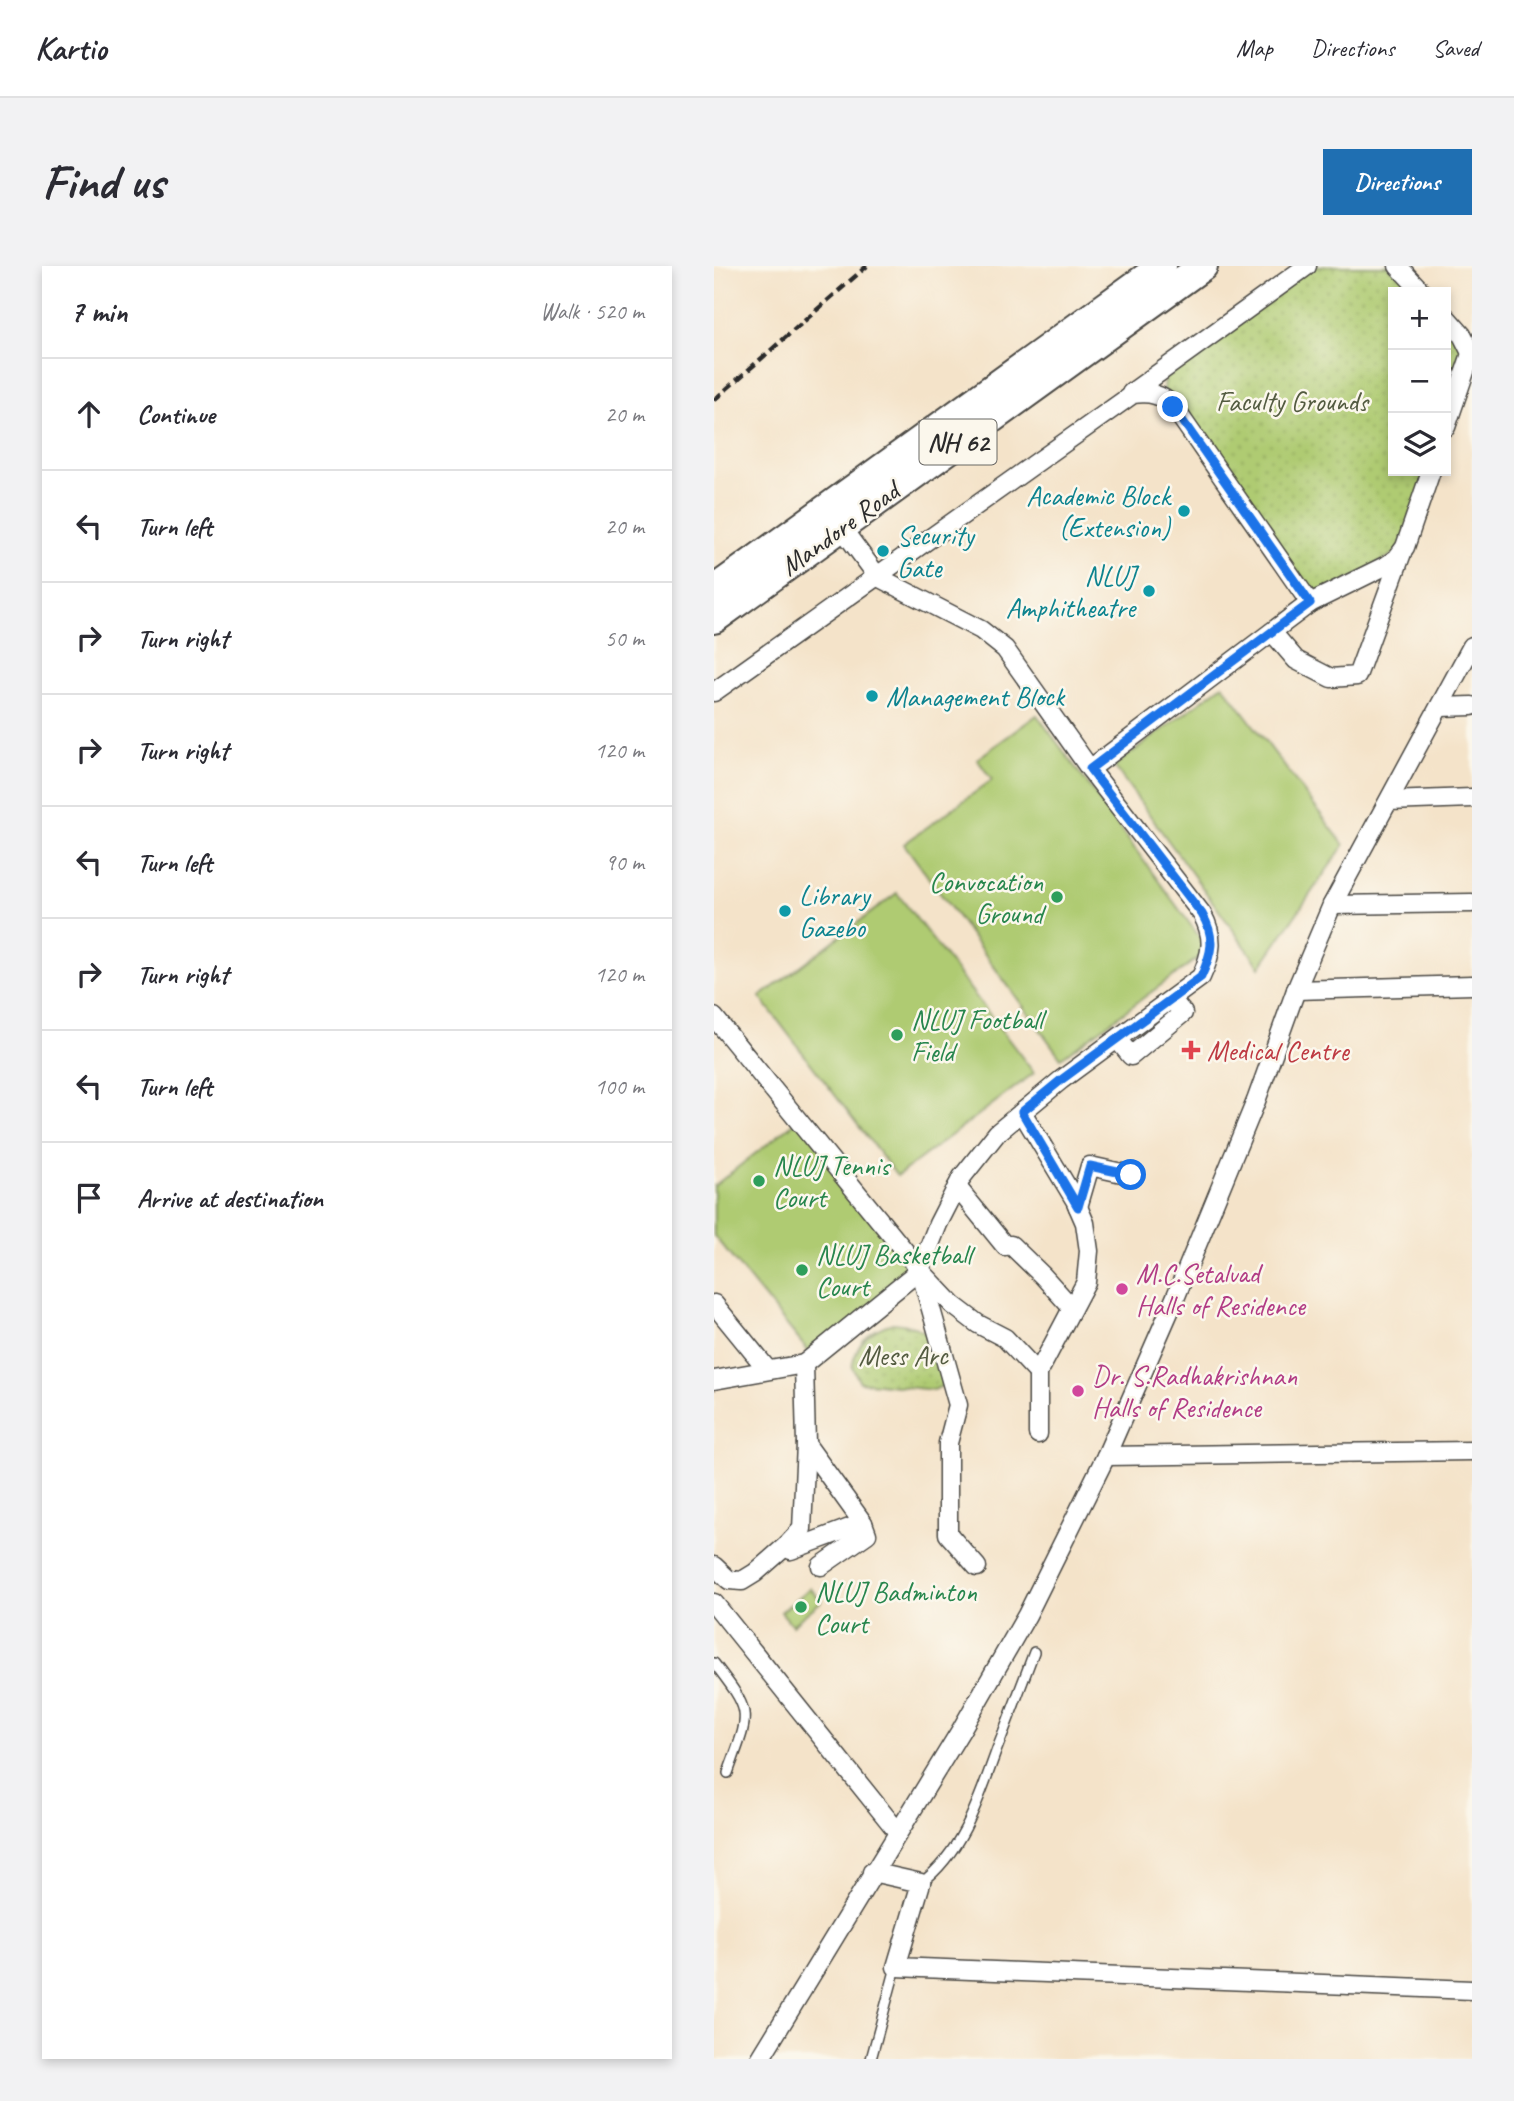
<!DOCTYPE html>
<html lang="en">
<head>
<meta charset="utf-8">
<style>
  :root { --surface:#fff; --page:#f2f2f3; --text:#2b2b33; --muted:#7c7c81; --line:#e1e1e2; --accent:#1f6fb2 }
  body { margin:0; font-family:Caveat,sans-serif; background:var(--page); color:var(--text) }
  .controls { position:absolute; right:21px; top:21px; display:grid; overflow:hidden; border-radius:0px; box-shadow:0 4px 10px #0003 }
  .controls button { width:63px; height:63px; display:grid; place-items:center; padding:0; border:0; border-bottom:2px solid var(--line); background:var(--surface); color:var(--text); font:35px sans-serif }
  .stop { position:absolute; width:21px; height:21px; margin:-16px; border:5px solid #1a73e8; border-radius:50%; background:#fff }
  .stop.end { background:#1a73e8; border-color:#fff; box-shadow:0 2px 7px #0008 }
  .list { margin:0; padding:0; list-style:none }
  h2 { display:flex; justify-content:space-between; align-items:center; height:91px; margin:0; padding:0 28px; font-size:30px }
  h2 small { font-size:23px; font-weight:400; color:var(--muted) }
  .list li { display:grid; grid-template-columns:46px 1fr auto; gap:21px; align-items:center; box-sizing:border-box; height:112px; padding:0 28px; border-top:2px solid var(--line) }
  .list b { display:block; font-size:26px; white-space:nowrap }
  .list em { font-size:23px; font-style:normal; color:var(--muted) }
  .icon { flex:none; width:38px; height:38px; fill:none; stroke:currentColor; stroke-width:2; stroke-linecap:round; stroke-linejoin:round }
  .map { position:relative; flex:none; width:758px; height:1793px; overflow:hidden; border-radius:0px }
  header { display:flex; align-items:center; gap:42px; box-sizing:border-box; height:98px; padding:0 35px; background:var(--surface); border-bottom:2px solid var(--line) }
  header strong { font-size:33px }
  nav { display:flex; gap:38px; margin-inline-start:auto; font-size:24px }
  .intro { display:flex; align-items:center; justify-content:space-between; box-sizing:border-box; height:168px; padding:0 42px }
  h1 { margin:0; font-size:49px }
  .button { padding:18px 32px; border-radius:0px; background:var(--accent); color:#fff; font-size:24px; font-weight:700 }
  main { display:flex; gap:42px; padding:0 42px }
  aside { flex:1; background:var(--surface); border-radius:0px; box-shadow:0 4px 10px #0003 }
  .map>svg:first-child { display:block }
  .grass { fill:url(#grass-dots); stroke:#6d7b4e; stroke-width:2 }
  .garden { fill:#afcb72; stroke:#6d7b4e; stroke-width:2 }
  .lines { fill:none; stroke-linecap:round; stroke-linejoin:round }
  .service-casing { stroke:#494743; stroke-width:12 }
  .minor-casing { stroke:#494743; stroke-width:21 }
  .trunk-casing { stroke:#494743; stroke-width:32 }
  .service { stroke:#fff; stroke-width:9 }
  .minor { stroke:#fff; stroke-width:18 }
  .trunk { stroke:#fff; stroke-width:28 }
  .rail { stroke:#2b2b2b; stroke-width:4.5; stroke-dasharray:10 5; stroke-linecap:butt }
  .route { stroke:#1a73e8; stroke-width:9 }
  .culture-dot { fill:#0f9aa8; stroke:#fbf7ec; stroke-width:2.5 }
  .leisure-dot { fill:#2e9e5b; stroke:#fbf7ec; stroke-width:2.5 }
  .health-dot { fill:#e0444e; stroke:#fbf7ec; stroke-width:2.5 }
  .hotel-dot { fill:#d1479c; stroke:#fbf7ec; stroke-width:2.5 }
  .labels { text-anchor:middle; stroke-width:5; stroke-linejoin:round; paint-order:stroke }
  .shield { fill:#fbf7ec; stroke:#696865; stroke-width:2 }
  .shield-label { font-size:26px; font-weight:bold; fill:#2b2b2b }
  .park-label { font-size:28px; fill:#535b40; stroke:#fbf7ec }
  .culture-label { font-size:28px; fill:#0d838f; stroke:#fbf7ec; text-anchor:start }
  .street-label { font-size:28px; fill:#2b2b2b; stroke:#fbf7ec }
  .leisure-label { font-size:28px; fill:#27864d; stroke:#fbf7ec; text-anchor:start }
  .health-label { font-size:28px; fill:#be3a42; stroke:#fbf7ec; text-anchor:start }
  .hotel-label { font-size:28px; fill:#b23c85; stroke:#fbf7ec; text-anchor:start }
</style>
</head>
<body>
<header>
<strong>Kartio</strong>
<nav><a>Map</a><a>Directions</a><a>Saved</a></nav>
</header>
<div class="intro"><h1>Find us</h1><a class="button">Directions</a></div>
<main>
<aside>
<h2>7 min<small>Walk · 520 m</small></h2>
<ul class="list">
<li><svg class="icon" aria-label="ahead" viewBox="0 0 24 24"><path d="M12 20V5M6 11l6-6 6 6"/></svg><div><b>Continue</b></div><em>20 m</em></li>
<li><svg class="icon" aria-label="left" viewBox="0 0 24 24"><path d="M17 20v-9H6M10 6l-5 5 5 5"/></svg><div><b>Turn left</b></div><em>20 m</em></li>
<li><svg class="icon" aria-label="right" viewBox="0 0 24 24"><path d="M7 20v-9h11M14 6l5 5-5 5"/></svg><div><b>Turn right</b></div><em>50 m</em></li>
<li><svg class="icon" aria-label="right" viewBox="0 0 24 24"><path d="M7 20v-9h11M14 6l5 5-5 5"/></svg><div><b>Turn right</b></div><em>120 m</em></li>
<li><svg class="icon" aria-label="left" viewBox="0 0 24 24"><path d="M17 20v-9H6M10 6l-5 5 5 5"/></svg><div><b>Turn left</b></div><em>90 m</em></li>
<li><svg class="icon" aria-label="right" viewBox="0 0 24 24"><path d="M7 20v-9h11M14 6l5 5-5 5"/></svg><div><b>Turn right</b></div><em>120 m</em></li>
<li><svg class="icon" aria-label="left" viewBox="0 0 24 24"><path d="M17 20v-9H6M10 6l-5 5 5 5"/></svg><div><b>Turn left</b></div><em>100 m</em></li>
<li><svg class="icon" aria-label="arrive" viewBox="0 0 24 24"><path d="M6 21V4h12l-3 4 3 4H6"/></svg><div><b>Arrive at destination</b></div></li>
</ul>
</aside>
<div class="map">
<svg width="758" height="1793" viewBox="0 0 758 1793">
  <defs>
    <pattern id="grass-dots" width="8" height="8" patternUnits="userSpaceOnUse" patternTransform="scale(1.75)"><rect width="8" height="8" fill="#afcb72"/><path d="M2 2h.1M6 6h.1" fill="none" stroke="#97ae63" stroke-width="1.8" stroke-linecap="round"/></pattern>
  </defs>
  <rect width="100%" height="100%" fill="#fbf7ec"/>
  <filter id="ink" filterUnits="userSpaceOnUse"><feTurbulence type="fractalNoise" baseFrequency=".0143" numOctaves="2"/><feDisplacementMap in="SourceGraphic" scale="14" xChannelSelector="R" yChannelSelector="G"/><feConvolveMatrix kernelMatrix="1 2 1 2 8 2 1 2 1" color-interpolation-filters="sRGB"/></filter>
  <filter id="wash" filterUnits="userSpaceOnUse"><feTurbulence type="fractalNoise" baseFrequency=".00686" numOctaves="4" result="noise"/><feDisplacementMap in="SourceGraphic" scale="28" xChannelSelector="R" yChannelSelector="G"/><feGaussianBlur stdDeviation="1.57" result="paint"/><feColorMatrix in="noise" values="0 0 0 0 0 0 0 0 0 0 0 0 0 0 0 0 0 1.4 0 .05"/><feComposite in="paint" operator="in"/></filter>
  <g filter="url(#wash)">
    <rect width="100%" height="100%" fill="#f4e3c9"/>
    <g class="grass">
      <path d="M593 0H684L708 26H679V205H715L691 281 596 337 450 131 451 103Z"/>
      <path d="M732 51 753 87 732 153Z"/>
      <path d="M179 1057C216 1059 236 1083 228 1120L220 1124 146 1116 138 1101C143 1076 155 1064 179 1057Z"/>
    </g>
    <g class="garden">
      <path d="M509 419 630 579 546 701 400 500Z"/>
      <path d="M323 449 495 684 347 792 190 578 278 514 263 493Z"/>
      <path d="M183 627 320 807 183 910 46 731Z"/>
      <path d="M84 854 206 1004 99 1091 0 970V920Z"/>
      <path d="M96 1322 108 1335 78 1359 67 1346Z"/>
    </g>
  </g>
  <g filter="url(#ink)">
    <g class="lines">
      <g class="service-casing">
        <g id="service">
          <path d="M0 1397C40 1449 36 1446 14 1507"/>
          <path d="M207 1617C249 1586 266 1530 283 1483 296 1450 308 1418 320 1386"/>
          <path d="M157 1793 182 1701"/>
        </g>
      </g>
      <g class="minor-casing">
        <g id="minor">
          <path d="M684 0 708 26"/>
          <path d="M732 51 748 69 757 87"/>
          <path d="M417 127 593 0"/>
          <path d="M732 161 758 85"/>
          <path d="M127 261 164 311 267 364 291 383 376 503 488 648C501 672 498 687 487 711L347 814 283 867 248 911 224 958 206 1004 244 1139 234 1177V1268L263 1301"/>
          <path d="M558 366 582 394 617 412 643 410 688 287"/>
          <path d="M0 426 419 128C436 126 447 128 459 140L596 337"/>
          <path d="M726 441 758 440"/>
          <path d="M376 503 596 337 673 299 683 292 691 281 717 205"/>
          <path d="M675 535 758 532"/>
          <path d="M618 639 758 637"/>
          <path d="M582 724 758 719"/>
          <path d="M0 751 206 1004 239 1039 264 1058 291 1072 324 1107"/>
          <path d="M404 774 417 790 469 747 458 734"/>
          <path d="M308 846 361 934 371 957 375 985 372 1016 324 1107V1168"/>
          <path d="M243 921 291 980 297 979 329 1010 358 1042"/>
          <path d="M364 941 376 900 417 909"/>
          <path d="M0 1038 53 1103"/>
          <path d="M0 1114 90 1098"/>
          <path d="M392 1190 758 1185"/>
          <path d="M73 1279 77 1284 149 1257 92 1178"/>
          <path d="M0 1300 15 1314 28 1315 41 1307 73 1279 88 1263 92 1178 90 1098 206 1004"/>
          <path d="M107 1300 153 1268 149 1257"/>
          <path d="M0 1337 183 1565"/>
          <path d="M158 1606 207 1617 182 1701 758 1724"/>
          <path d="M46 1793 247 1464 313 1349 392 1190 462 1030 542 835 582 724 618 639 758 380"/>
        </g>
      </g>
      <g class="trunk-casing">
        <g id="trunk">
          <path d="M0 324 448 0"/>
          <path d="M0 353 489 0"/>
        </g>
      </g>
      <use href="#service" class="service"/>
      <use href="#minor" class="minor"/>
      <use href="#trunk" class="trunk"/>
      <path class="rail" d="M0 134 153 0"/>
    </g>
  </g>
  <g class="lines" filter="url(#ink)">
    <path class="route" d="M417 909 376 900 364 941 308 846 347 814 487 711C498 687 502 672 488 648L376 503 596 337 459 141"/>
  </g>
  <g class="culture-dot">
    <circle cx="470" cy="245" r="7"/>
    <circle cx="169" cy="285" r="7"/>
    <circle cx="435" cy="325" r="7"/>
    <circle cx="158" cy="430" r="7"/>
    <circle cx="71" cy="645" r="7"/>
  </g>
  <g class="leisure-dot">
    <circle cx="343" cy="631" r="7"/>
    <circle cx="183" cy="769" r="7"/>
    <circle cx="45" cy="915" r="7"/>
    <circle cx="88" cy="1004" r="7"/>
    <circle cx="87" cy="1341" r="7"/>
  </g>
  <path class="health-dot" d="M473.5 773.5h7v7h7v7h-7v7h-7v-7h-7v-7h7z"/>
  <g class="hotel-dot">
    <circle cx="408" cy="1023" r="7"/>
    <circle cx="364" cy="1125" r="7"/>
  </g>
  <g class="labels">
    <rect class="shield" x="205.5" y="153.5" width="77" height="45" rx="5"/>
    <g class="shield-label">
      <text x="244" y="185">NH 62</text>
    </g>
    <g class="park-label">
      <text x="578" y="145">Faculty Grounds</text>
      <text x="189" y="1099">Mess Arc</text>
    </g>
    <g class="culture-label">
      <text x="456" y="239" text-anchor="end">Academic Block<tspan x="456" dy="32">(Extension)</tspan></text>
      <text x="183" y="279">Security<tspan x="183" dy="32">Gate</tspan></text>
      <text x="421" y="319" text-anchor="end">NLUJ<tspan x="421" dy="32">Amphitheatre</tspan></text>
      <text x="172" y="440">Management Block</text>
      <text x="85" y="639">Library<tspan x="85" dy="32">Gazebo</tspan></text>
    </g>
    <g class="street-label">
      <text transform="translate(125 262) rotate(-36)" y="10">Mandore Road</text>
    </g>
    <g class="leisure-label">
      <text x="329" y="625" text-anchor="end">Convocation<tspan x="329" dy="32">Ground</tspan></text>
      <text x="197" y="763">NLUJ Football<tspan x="197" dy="32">Field</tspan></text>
      <text x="59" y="909">NLUJ Tennis<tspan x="59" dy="32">Court</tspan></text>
      <text x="102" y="998">NLUJ Basketball<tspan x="102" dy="32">Court</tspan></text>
      <text x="101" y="1335">NLUJ Badminton<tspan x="101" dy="32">Court</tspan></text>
    </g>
    <g class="health-label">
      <text x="493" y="794">Medical Centre</text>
    </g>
    <g class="hotel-label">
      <text x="422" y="1017">M.C.Setalvad<tspan x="422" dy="32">Halls of Residence</tspan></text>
      <text x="378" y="1119">Dr. S.Radhakrishnan<tspan x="378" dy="32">Halls of Residence</tspan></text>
    </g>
  </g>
</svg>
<div class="controls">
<button>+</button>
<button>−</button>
<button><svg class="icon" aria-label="layers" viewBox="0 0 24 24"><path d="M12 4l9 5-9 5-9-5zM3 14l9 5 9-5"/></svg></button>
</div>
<div class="stop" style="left:417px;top:909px"></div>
<div class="stop end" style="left:459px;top:141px"></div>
</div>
</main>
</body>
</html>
